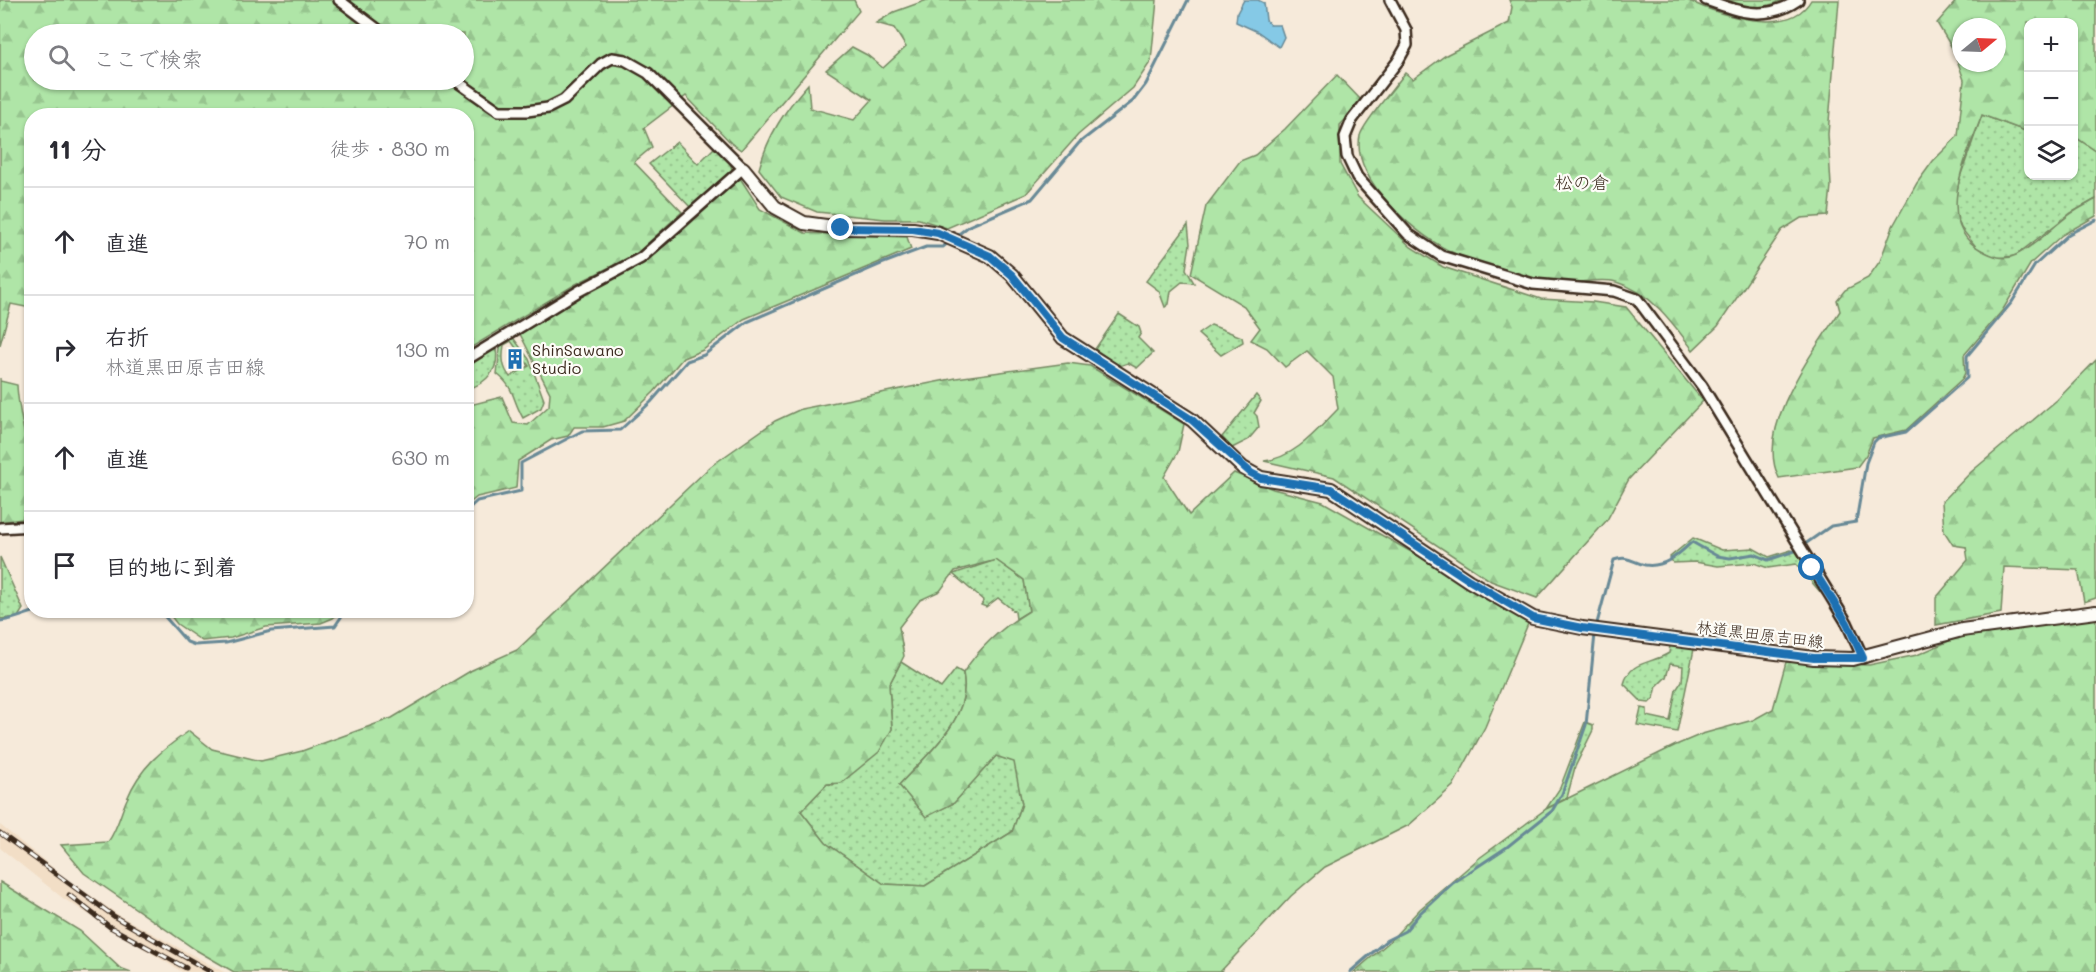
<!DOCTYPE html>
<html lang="ja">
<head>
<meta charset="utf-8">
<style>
  :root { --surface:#fff; --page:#f2f2f3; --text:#2b2b33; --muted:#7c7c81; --line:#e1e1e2 }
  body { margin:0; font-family:Mali,"Klee One",sans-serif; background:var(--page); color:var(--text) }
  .controls { position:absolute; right:18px; top:18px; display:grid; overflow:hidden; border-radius:12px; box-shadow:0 2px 4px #0004 }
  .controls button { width:54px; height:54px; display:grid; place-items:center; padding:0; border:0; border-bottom:2px solid var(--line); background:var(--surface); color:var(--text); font:30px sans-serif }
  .compass { position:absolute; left:1952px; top:18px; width:54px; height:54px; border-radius:50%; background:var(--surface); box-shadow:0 2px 4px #0004; rotate:71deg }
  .stop { position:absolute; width:18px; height:18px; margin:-14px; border:4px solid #1f6fb2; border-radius:50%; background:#fff }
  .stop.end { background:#1f6fb2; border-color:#fff; box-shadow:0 2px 6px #0008 }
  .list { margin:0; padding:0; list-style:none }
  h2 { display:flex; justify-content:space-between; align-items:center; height:78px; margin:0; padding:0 24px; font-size:26px }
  h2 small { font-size:20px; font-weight:400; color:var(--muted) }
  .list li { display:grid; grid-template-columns:39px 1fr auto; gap:18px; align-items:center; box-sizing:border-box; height:108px; padding:0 24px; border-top:2px solid var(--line) }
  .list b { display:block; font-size:22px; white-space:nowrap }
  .list p { margin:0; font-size:20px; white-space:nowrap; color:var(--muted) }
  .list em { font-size:20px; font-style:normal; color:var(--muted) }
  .icon { flex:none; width:33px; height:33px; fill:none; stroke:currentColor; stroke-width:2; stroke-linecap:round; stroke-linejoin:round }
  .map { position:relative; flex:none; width:2096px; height:972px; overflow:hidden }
  .search { position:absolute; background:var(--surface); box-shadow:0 2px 4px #0004; left:24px; top:24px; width:450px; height:66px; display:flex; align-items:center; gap:15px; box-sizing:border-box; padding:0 21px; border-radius:33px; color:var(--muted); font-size:22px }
  .panel { position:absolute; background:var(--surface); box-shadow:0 2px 4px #0004; left:24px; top:108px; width:450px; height:510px; border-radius:24px }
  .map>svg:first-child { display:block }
  .built { fill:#f2dec6 }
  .grass { fill:url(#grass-dots); stroke:#758862; stroke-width:1.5; fill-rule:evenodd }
  .forest { fill:url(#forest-firs); stroke:#758862; stroke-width:1.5; fill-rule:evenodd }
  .water { fill:#85c9e6; stroke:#678996; stroke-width:1.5 }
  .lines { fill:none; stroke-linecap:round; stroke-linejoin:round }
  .stream { stroke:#678996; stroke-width:3 }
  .minor-casing { stroke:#3b2a1e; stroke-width:14 }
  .tertiary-casing { stroke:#3b2a1e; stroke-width:16 }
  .minor { stroke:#fdfcf7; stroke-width:9 }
  .tertiary { stroke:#fdfcf7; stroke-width:12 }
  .rail-casing { stroke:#3b2a1e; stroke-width:5 }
  .rail { stroke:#fdfcf7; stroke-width:3; stroke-dasharray:9; stroke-linecap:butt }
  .route { stroke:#1f6fb2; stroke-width:8 }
  .labels { text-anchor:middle; stroke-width:4.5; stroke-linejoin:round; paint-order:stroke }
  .poi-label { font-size:16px; fill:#3b2a1e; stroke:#fdfcf7; text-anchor:start }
  .street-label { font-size:16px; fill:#3b2a1e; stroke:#fdfcf7 }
  .neighbourhood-label { font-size:18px; fill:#3b2a1e; stroke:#fdfcf7 }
</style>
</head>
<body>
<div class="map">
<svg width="2096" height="972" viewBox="0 0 2096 972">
  <defs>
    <pattern id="grass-dots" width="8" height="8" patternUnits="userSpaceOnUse" patternTransform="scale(1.5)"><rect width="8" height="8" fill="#afe5a7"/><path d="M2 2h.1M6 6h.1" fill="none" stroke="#97c58f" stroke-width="1.8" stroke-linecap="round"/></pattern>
    <pattern id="forest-firs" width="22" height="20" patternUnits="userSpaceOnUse" patternTransform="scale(1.5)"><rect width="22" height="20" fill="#afe5a7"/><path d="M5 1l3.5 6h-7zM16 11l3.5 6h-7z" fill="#97c58f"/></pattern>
  </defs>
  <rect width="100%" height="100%" fill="#f6eada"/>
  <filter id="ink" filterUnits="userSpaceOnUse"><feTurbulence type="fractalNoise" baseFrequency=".0167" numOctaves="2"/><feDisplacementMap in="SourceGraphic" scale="12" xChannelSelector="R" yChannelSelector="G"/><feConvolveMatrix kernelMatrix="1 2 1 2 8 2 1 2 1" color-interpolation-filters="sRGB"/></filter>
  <g filter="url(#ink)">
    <path class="built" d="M0 825 68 880 120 916 224 972H182L64 899 0 848Z"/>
    <g class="grass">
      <path d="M1982 115 2028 132V176H2074V136L2096 151V199L2071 213 2015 256 1996 258 1977 248 1961 228 1954 208 1959 180Z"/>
      <path d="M677 142 698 164 716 146 729 159 733 173 692 209 649 164Z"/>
      <path d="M1188 225 1190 244 1186 269 1194 283 1182 282 1171 291 1169 304 1165 307 1159 291 1146 281Z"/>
      <path d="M1119 314 1139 327 1141 333 1138 338 1153 353 1137 368 1128 363 1119 366 1095 349Z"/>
      <path d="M1211 325 1242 337 1243 342 1221 355 1198 334Z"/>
      <path d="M511 335 529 359 544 400 541 408 523 418C512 399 515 388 497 374L501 341ZM511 341 529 366 510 377C502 367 502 357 504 345Z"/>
      <path d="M495 346C502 368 486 384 467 389L466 364Z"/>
      <path d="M1256 395 1261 401 1254 413 1257 416 1259 427 1248 440 1232 448 1222 437Z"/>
      <path d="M1693 538 1722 550 1753 548 1769 557 1791 550 1799 552 1828 601 1796 564 1768 568 1754 563 1718 566 1695 562 1673 563 1670 557Z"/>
      <path d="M0 557 23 609 18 617 0 619Z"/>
      <path d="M996 560 1024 580 1029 611 1016 619 1015 612 998 598 986 607 981 605 984 601 953 574Z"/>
      <path d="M1670 645 1694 649 1677 732 1637 725 1641 708 1647 709V716L1670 721 1676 690 1682 681 1683 666 1670 664 1666 677 1657 686 1654 698 1649 703 1642 702 1624 684C1630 660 1652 664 1669 653Z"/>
      <path d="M901 662 941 688 956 669 963 673C973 719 927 753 899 785L926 816 954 803 996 756 1015 762 1022 804 1012 832 925 886 884 884 826 843 801 811 827 784 833 785 892 729 889 685Z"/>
      <path d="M1585 722 1593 725V730L1575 767 1567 798 1546 809 1560 788Z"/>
    </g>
    <g class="forest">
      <path d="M0 0H854L859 11 741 150 731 143 686 96 644 128 652 147 634 162 682 212 636 254 576 284 467 350 466 116H32L31 308 11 304 0 345ZM34 34H464V80H34Z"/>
      <path d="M927 0H1157L1151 61 1133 88 1078 135 1026 194 947 228 919 219H885L817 212 781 197 759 169C768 135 785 110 808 84L810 108 854 120 872 100 826 70 852 47 867 55 883 68 906 47 894 28 876 23 894 12Z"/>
      <path d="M1509 0H1687C1717 14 1789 39 1811 0H1839L1828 134 1831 186 1828 216 1801 218 1782 230 1718 326 1693 350C1673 323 1651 292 1616 282 1598 277 1575 285 1557 283 1534 280 1478 263 1456 254 1420 239 1350 180 1360 136 1362 124 1396 86 1405 73L1413 79 1446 55 1509 23 1512 7Z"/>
      <path d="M1723 0H1783C1764 9 1743 11 1723 0Z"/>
      <path d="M1957 0H2096V151L2074 136V22H2028V132L1982 115C1968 154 1932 223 1981 250 1992 256 2004 261 2016 255 2037 245 2053 226 2072 213 2079 208 2088 204 2096 199V216L2062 235 2031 263 2002 311 1964 355 1965 373 1962 379 1906 430 1873 438 1866 455 1857 467 1779 478C1754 428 1814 351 1840 311L1837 300 1845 290 1868 278 1880 261 1893 226 1917 183 1933 161 1958 136 1964 80 1954 51 1937 23ZM1961 27H1997V63H1961Z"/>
      <path d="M1337 75 1363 102 1340 125V164L1358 197 1411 247 1443 267 1541 299 1593 302 1626 307 1703 401 1629 479 1607 520 1537 598 1491 581 1334 477 1264 461C1295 458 1317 430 1338 409L1333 377 1307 351 1285 367 1267 348 1251 340 1260 328 1244 306 1191 274 1206 206 1240 161 1255 155 1285 129Z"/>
      <path d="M740 178 760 209 805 233 907 237 911 249 744 319 703 350 683 358 654 392 624 421 603 427H574L568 436 551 440 518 461 516 488 477 497 467 505V401L470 405 502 397 513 423 528 425 549 406 550 393 520 334 581 295 642 263 672 240Z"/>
      <path d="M2096 360V598L2084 602 2078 570 2004 567 2001 613 1936 625V598L1968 560 1966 547 1953 545 1944 531 1942 502 1971 472 2057 400Z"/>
      <path d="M1068 363 1090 366 1184 424 1178 452 1164 477 1189 515 1234 473 1273 489 1323 502 1530 619 1485 727 1453 786 1409 825 1325 867 1291 896 1220 972H234L196 950 84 873 61 845 108 842C118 828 120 814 127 799 140 767 162 750 189 731L212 749 261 761 302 751 392 718 472 670 517 650 711 466 775 421 801 409 956 378ZM996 560 1024 580 1029 611C1004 626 979 648 963 673 973 719 927 754 899 785L926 817 954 803 996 756 1014 762 1022 804 1012 832 925 886 884 884 826 843 801 811 827 784 841 783 879 752 892 729 889 685 904 656 899 627 920 600 940 591 955 571Z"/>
      <path d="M0 378V381L17 385C19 432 43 474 22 519L0 522Z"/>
      <path d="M167 611H341L333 618 321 623 266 627 231 638 202 641 177 624Z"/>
      <path d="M2096 619V972H1354L1388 943 1420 909 1478 859 1546 809 1676 745 1702 734 1753 720 1773 709 1786 662 1869 665 1917 655 1956 638 2009 628Z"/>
      <path d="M0 882 80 931 120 968 131 972H0Z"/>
    </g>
    <path class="water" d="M1244 0H1258L1264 3 1266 20 1270 25H1280L1284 37 1279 47 1258 32 1236 22 1237 13Z"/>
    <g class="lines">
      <g class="stream">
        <path d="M955 237 969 226 1032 199 1079 143 1133 101 1146 84 1188 0"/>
        <path d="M466 511 477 501 521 491V463L582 431 620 430 651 402 687 361 704 355 747 322 881 264 926 247H943L950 241"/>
        <path d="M159 610 187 642 195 645 226 643 271 631 335 626 346 610"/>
        <path d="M0 621C15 620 25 614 39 610"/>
        <path d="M1596 627 1614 560C1628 555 1632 562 1645 565 1665 568 1679 554 1692 542L1717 556 1730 558 1754 554 1768 560 1795 551 1831 526 1856 522 1866 463 1874 442 1878 438 1906 432 1967 378V356L2012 302 2035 265 2069 234 2096 220"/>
        <path d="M1350 972 1387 940 1405 931 1420 913 1453 883 1507 847 1552 811 1562 794 1586 725 1595 634"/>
      </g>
      <g class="minor-casing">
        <g id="minor">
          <path d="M339 0 384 34"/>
          <path d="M1390 0 1406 30 1407 45 1398 61 1352 120 1345 137 1347 156 1357 177 1408 234 1441 256 1533 284 1614 291 1637 299 1702 386 1847 623 1863 658"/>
          <path d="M1706 0C1740 12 1766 22 1798 0"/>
          <path d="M455 80 499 111H527L548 108 564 100 601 64 612 58 625 60 648 73 743 168 641 258 579 291 466 360"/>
          <path d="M0 528 32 526"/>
        </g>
      </g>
      <g class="tertiary-casing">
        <path id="tertiary" d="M743 168 775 207 804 223 841 228 913 229 938 233 990 256 1012 275 1063 338 1192 420 1243 468 1261 478 1331 489 1469 581 1533 618 1582 628 1814 658 1853 659 1962 630 2096 612"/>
      </g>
      <use href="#minor" class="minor"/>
      <use href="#tertiary" class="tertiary"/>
      <g class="rail-casing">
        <g id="rail">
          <path d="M0 833 115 917 211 972"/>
          <path d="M69 895 110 927 186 968"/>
        </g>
      </g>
      <use href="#rail" class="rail"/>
    </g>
  </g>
  <g class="lines" filter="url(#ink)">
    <path class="route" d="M841 228 913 229 938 233 990 256 1012 275 1063 338 1192 420 1251 473 1261 478 1331 489 1469 580 1533 618 1582 628 1814 658H1863L1847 623 1812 568"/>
  </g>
  <defs>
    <g id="building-bare" transform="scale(1.62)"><path d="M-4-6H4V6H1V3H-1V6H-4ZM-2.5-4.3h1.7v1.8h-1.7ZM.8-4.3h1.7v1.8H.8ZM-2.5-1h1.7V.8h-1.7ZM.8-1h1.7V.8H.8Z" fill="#1f6fb2" stroke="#fdfcf7" stroke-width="2.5" paint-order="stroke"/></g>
  </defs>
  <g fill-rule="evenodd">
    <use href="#building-bare" x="515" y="359"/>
  </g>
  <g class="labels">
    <g class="poi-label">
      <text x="532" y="356">ShinSawano<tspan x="532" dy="18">Studio</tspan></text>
    </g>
    <g class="street-label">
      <text transform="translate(1760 634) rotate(7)" y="6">林道黒田原吉田線</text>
    </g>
    <g class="neighbourhood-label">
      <text x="1582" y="189">松の倉</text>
    </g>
  </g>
</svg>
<div class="controls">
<button>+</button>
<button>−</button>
<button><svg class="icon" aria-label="layers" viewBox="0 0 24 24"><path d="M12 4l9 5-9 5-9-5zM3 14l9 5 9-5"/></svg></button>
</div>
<svg class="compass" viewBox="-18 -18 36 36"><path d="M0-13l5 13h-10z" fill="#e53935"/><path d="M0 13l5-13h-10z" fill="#7c7c81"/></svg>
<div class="stop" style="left:1812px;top:568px"></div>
<div class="stop end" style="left:841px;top:228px"></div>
<div class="search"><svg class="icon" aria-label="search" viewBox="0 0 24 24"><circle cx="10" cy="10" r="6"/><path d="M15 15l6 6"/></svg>ここで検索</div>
<section class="panel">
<h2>11 分<small>徒歩 · 830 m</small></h2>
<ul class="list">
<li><svg class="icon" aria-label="ahead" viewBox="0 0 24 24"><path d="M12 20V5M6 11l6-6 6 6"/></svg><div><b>直進</b></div><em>70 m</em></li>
<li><svg class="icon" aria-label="right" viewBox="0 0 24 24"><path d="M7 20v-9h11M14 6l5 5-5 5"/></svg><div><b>右折</b><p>林道黒田原吉田線</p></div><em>130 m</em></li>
<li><svg class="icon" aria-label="ahead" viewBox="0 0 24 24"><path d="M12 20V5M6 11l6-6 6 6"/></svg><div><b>直進</b></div><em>630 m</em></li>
<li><svg class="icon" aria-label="arrive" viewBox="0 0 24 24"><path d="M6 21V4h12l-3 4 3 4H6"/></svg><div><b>目的地に到着</b></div></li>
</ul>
</section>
</div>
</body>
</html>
